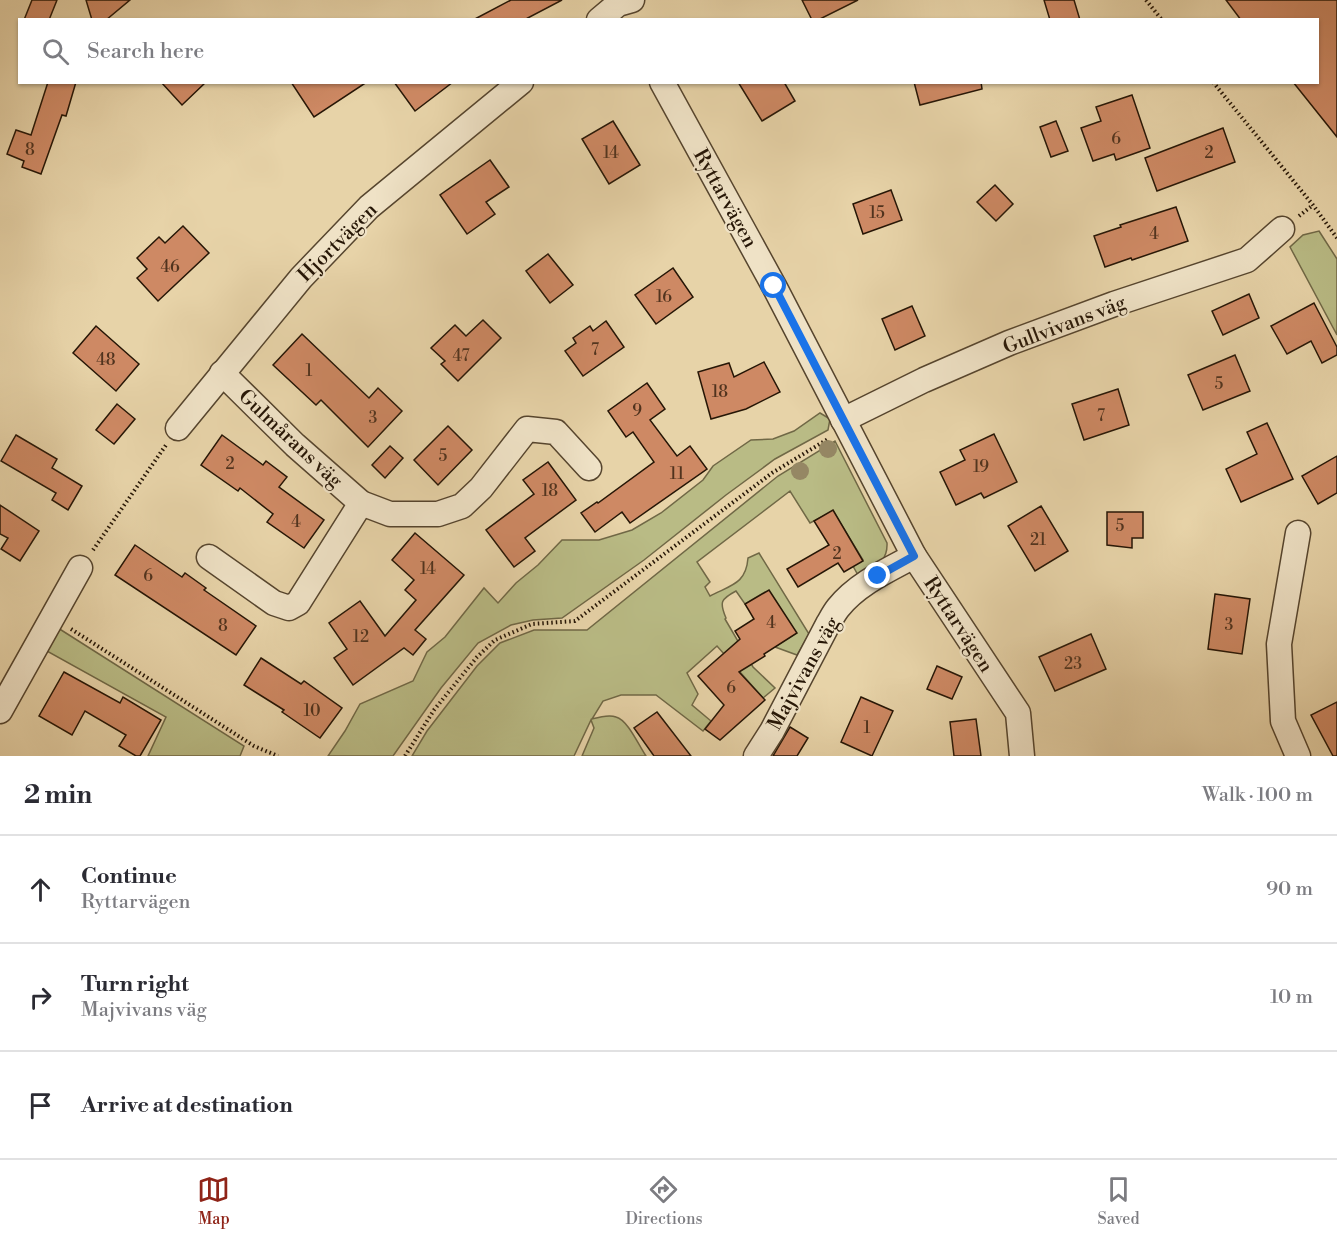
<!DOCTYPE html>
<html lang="en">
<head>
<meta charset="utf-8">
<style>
  :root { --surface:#fff; --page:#f2f2f3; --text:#2b2b33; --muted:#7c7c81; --line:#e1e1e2; --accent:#8f2418 }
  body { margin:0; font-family:"Libre Bodoni",serif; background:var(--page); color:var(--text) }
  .stop { position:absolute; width:18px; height:18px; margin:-14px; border:4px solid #1a73e8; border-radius:50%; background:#fff }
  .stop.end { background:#1a73e8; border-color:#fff; box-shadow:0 2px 6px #0008 }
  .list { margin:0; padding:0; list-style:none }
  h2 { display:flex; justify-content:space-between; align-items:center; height:78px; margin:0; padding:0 24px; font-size:26px }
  h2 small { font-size:20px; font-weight:400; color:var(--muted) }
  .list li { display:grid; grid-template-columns:39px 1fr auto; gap:18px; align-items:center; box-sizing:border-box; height:108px; padding:0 24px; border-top:2px solid var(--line) }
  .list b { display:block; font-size:22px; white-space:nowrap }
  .list p { margin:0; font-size:20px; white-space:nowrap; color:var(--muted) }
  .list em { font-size:20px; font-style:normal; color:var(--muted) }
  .icon { flex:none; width:33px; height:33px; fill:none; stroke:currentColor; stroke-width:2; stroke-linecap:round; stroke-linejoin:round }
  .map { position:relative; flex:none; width:1337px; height:756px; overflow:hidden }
  .search { position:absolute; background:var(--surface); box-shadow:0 2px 4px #0004; left:18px; right:18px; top:18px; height:66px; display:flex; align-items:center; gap:15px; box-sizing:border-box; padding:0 21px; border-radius:0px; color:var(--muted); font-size:22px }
  .sheet { height:402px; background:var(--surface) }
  nav { display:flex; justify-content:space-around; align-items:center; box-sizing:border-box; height:84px; border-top:2px solid var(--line); background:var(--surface); font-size:16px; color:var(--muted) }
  nav a { display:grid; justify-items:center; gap:3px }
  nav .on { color:var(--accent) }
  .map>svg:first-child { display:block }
  .green { fill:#b9bb85; stroke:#706846; stroke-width:1.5 }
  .building { fill:#ce8964; stroke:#261606; stroke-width:1.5 }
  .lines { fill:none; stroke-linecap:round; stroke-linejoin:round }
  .minor-casing { stroke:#56452e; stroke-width:27 }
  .path { stroke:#261606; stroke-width:4; stroke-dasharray:1.5 3; stroke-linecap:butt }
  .minor { stroke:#efe2c6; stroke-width:24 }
  .tree { fill:#958764 }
  .route { stroke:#1a73e8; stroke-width:8 }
  .labels { text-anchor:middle; stroke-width:4.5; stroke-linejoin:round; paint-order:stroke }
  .number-label { font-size:16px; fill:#50331e }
  .street-label { font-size:20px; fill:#261606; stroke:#efe2c6 }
</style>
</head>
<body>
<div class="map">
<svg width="1337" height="756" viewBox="0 0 1337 756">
  <rect width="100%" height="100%" fill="#e7d3a8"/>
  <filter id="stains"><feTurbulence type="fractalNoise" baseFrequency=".00333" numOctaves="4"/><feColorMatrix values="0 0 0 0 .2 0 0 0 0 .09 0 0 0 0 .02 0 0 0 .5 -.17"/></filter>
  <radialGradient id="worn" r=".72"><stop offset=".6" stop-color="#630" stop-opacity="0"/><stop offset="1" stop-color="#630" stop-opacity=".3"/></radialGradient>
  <g class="green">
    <path d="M1319 231 1337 259V335L1290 247 1303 235Z"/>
    <path d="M820 413 830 419 828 430 775 459 726 495 644 560 562 618 533 620 511 625 478 643 441 688 393 756H328L345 731 360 704 413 681 427 652 445 637 484 588 498 603 516 583 538 565 562 540H599L632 530 661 513 703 480 713 466 751 440 773 439 794 431Z"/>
    <path d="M835 441 887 543C888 563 874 567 859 577L853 566 863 560 833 511 810 523 790 491 697 562 710 582 705 587 710 596C731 585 746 584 748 558L759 553 809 634 797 655 775 647 796 633 775 608 765 592 745 604 736 591C721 599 719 602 726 618L725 619 753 667 775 688 763 698 717 646 687 673 698 694 692 705 711 721 703 731 656 695H621L603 701 592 719C599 717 609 714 616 717 628 720 639 746 646 756H582L594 728 591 720 574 756H412L427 731 477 666 500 643 534 630H587L778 476Z"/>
    <path d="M58 628 244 746 240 756H148L166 717 45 650Z"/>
  </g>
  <g class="building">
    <path d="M32 0H57L49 20H24Z"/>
    <path d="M86 0H130L106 20H92Z"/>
    <path d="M511 0H562L524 20H473Z"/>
    <path d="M802 0H858L818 20H812Z"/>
    <path d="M1044 0H1074L1080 20H1050Z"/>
    <path d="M1226 0H1337V137L1293 82H1317V20H1241Z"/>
    <path d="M48 82H76L66 116 62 115 41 174 22 167 24 161 7 154 16 130 31 135Z"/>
    <path d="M161 82H206L182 105Z"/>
    <path d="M291 82H367L314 117Z"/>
    <path d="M394 82H453L415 111Z"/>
    <path d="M738 82H784L795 101 762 121Z"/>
    <path d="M914 82H981L982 89 920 105Z"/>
    <path d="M1132 95 1150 148 1116 160 1114 154 1093 161 1081 128 1101 121 1096 107Z"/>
    <path d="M613 121 640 165 609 184 582 139Z"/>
    <path d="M1056 121 1068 151 1051 157 1040 127Z"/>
    <path d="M1223 128 1235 162 1157 191 1145 158Z"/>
    <path d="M490 160 509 187 486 202 495 214 467 234 440 195Z"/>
    <path d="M995 185 1013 204 996 221 977 202Z"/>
    <path d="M891 190 902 220 863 234 853 204Z"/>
    <path d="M1176 207 1188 241 1132 260 1131 258 1105 267 1094 236 1121 227 1120 225Z"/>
    <path d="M183 226 209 253 158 301 137 278 147 269 137 258 159 237 165 243Z"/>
    <path d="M548 254 573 285 550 303 526 271Z"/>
    <path d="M673 268 693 297 656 324 635 295Z"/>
    <path d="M1249 294 1259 318 1223 335 1212 311Z"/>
    <path d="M1314 303 1337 347V355L1322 363 1311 341 1287 354 1271 326Z"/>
    <path d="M912 306 925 336 895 350 882 319Z"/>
    <path d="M483 320 501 338 458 381 441 364 445 361 431 348 455 325 466 336Z"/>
    <path d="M606 321 624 347 583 376 565 351 576 343 573 338 590 326 593 331Z"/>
    <path d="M96 326 139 364 116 391 73 353Z"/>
    <path d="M302 334 369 398 378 388 402 411 368 447 321 400 316 405 273 365Z"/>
    <path d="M1235 355 1250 391 1203 410 1188 375Z"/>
    <path d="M764 362 780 392 746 409 711 419 698 372 729 363 734 377Z"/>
    <path d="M647 383 665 409 650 420 677 456 690 446 707 469 630 523 622 512 595 532 581 513 597 502 598 503 654 462 633 432 626 437 608 411Z"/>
    <path d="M1118 389 1129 425 1084 440 1072 404Z"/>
    <path d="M117 404 135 419 114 444 96 430Z"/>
    <path d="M1267 423 1293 479 1241 502 1226 469 1257 454 1247 432Z"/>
    <path d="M448 426 472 450 438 485 414 460Z"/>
    <path d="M994 434 1017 482 984 498 981 493 956 505 940 472 965 460 960 450Z"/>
    <path d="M16 435 57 459 52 468 82 486 68 510 52 500 56 493 1 461Z"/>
    <path d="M222 435 263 465 266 461 287 477 279 487 324 520 304 548 267 522 273 514 240 488 238 491 201 465Z"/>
    <path d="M390 446 403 458 385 478 372 465Z"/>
    <path d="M1337 456V493L1318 504 1302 476Z"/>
    <path d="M548 462 576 500 525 538 535 551 514 567 486 530 534 494 523 480Z"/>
    <path d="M0 505 39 531 20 561 1 549 8 538 0 534Z"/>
    <path d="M1041 506 1068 551 1035 571 1008 526Z"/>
    <path d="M833 510 863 561 844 572 838 563 798 587 787 569 829 545 814 521Z"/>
    <path d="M1107 512H1143V538H1132V548L1107 545Z"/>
    <path d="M415 533 464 575 415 630 426 639 413 655 404 648 353 685 334 658 347 649 329 623 360 601 385 636 416 600 405 590 414 580 392 560Z"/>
    <path d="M135 545 182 577 185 573 206 588 204 590 256 626 236 655 115 575Z"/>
    <path d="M769 590 797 633 764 654 765 656 739 672 765 700 720 740 705 729 724 705 698 676 740 639 735 631 754 619 745 604Z"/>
    <path d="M1215 594 1250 599 1242 654 1208 649Z"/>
    <path d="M1091 634 1106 669 1055 691 1039 657Z"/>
    <path d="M261 658 301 684 304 681 342 708 320 738 282 712 284 710 244 685Z"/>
    <path d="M937 666 962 677 952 699 927 689Z"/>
    <path d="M64 672 120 703 123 697 161 720 140 756H136L119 746 126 735 85 711 72 735 39 716Z"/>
    <path d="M861 697 893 711 872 756 841 742Z"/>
    <path d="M1337 702V756H1333L1311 715Z"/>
    <path d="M657 712 691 756H654L634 728Z"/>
    <path d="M976 719 981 756H954L950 722Z"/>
    <path d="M790 727 808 738 797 756H773Z"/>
  </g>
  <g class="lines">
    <g class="minor-casing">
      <g id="minor">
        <path d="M599 20 618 4 632 0"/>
        <path d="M662 82 774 286 914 556 1018 713 1022 756"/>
        <path d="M222 373 295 445 361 503 390 514H438L462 506 481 488 527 429 556 432 589 468"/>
        <path d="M843 420 924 380 1009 343 1114 304 1247 260 1282 229"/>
        <path d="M178 428 301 278 369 207 521 82"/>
        <path d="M1298 533 1279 644 1283 721 1298 756"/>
        <path d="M209 557 274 603 289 608 298 603 361 503"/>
        <path d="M0 711 80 568"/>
        <path d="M756 756 772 731 828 624C831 619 834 613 838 608 857 584 888 570 914 556"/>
      </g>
    </g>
    <g class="path">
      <path d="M1146 0 1162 20"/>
      <path d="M1213 82 1313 205 1337 238"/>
      <path d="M1299 216 1313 205"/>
      <path d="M93 550 166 445"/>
      <path d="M71 629 254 746 278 756"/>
      <path d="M405 756 434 710 477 657 495 640 532 624 575 621 772 473 828 439"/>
    </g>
    <use href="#minor" class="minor"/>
  </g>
  <g class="tree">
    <circle cx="828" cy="449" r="9"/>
    <circle cx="800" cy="471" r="9"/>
  </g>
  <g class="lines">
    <path class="route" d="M774 286 914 556 878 576"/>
  </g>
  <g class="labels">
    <g class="number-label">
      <text x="1116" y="144">6</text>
      <text x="30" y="155">8</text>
      <text x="611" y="158">14</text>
      <text x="1209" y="158">2</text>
      <text x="877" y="218">15</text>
      <text x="1154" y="239">4</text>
      <text x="170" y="272">46</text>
      <text x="664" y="302">16</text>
      <text x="595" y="355">7</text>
      <text x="461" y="361">47</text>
      <text x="106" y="365">48</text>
      <text x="309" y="376">1</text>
      <text x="1219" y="389">5</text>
      <text x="720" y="397">18</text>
      <text x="637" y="416">9</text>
      <text x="1101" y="421">7</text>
      <text x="373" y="423">3</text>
      <text x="443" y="461">5</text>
      <text x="230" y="469">2</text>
      <text x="981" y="472">19</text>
      <text x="677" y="479">11</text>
      <text x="550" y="496">18</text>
      <text x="296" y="527">4</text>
      <text x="1120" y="531">5</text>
      <text x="1038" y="545">21</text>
      <text x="837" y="559">2</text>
      <text x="428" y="574">14</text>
      <text x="148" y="581">6</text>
      <text x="771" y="628">4</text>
      <text x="1229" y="630">3</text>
      <text x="223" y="631">8</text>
      <text x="361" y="642">12</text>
      <text x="1073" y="669">23</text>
      <text x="731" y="693">6</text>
      <text x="312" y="716">10</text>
      <text x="867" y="733">1</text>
    </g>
    <g class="street-label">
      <text transform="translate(726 198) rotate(61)" y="7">Ryttarvägen</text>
      <text transform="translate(337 242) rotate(-45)" y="7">Hjortvägen</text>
      <text transform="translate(1064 324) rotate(-21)" y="7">Gullvivans väg</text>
      <text transform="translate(291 438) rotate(43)" y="7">Gulmårans väg</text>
      <text transform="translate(959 624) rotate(57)" y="7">Ryttarvägen</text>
      <text transform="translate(803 673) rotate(-61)" y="7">Majvivans väg</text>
    </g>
  </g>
  <rect width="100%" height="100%" filter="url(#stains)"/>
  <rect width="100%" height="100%" fill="url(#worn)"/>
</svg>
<div class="stop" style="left:774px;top:286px"></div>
<div class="stop end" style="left:878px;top:576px"></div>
<div class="search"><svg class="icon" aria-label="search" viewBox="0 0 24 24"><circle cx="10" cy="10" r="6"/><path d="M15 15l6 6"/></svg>Search here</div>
</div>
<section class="sheet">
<h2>2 min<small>Walk · 100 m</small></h2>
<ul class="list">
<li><svg class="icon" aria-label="ahead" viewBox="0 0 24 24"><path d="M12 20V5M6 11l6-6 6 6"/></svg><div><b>Continue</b><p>Ryttarvägen</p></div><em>90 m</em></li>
<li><svg class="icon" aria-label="right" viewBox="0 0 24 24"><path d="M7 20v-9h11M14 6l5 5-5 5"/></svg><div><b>Turn right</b><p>Majvivans väg</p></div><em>10 m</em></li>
<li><svg class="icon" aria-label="arrive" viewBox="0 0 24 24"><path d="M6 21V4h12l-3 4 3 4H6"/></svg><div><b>Arrive at destination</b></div></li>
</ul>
</section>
<nav>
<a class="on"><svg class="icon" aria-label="map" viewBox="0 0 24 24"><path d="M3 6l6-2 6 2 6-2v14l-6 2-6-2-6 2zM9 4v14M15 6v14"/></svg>Map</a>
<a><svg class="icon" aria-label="directions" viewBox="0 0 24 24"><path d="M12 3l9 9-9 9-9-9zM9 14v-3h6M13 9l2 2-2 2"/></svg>Directions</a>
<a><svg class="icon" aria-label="saved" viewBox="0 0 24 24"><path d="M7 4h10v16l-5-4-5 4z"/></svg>Saved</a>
</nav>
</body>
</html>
